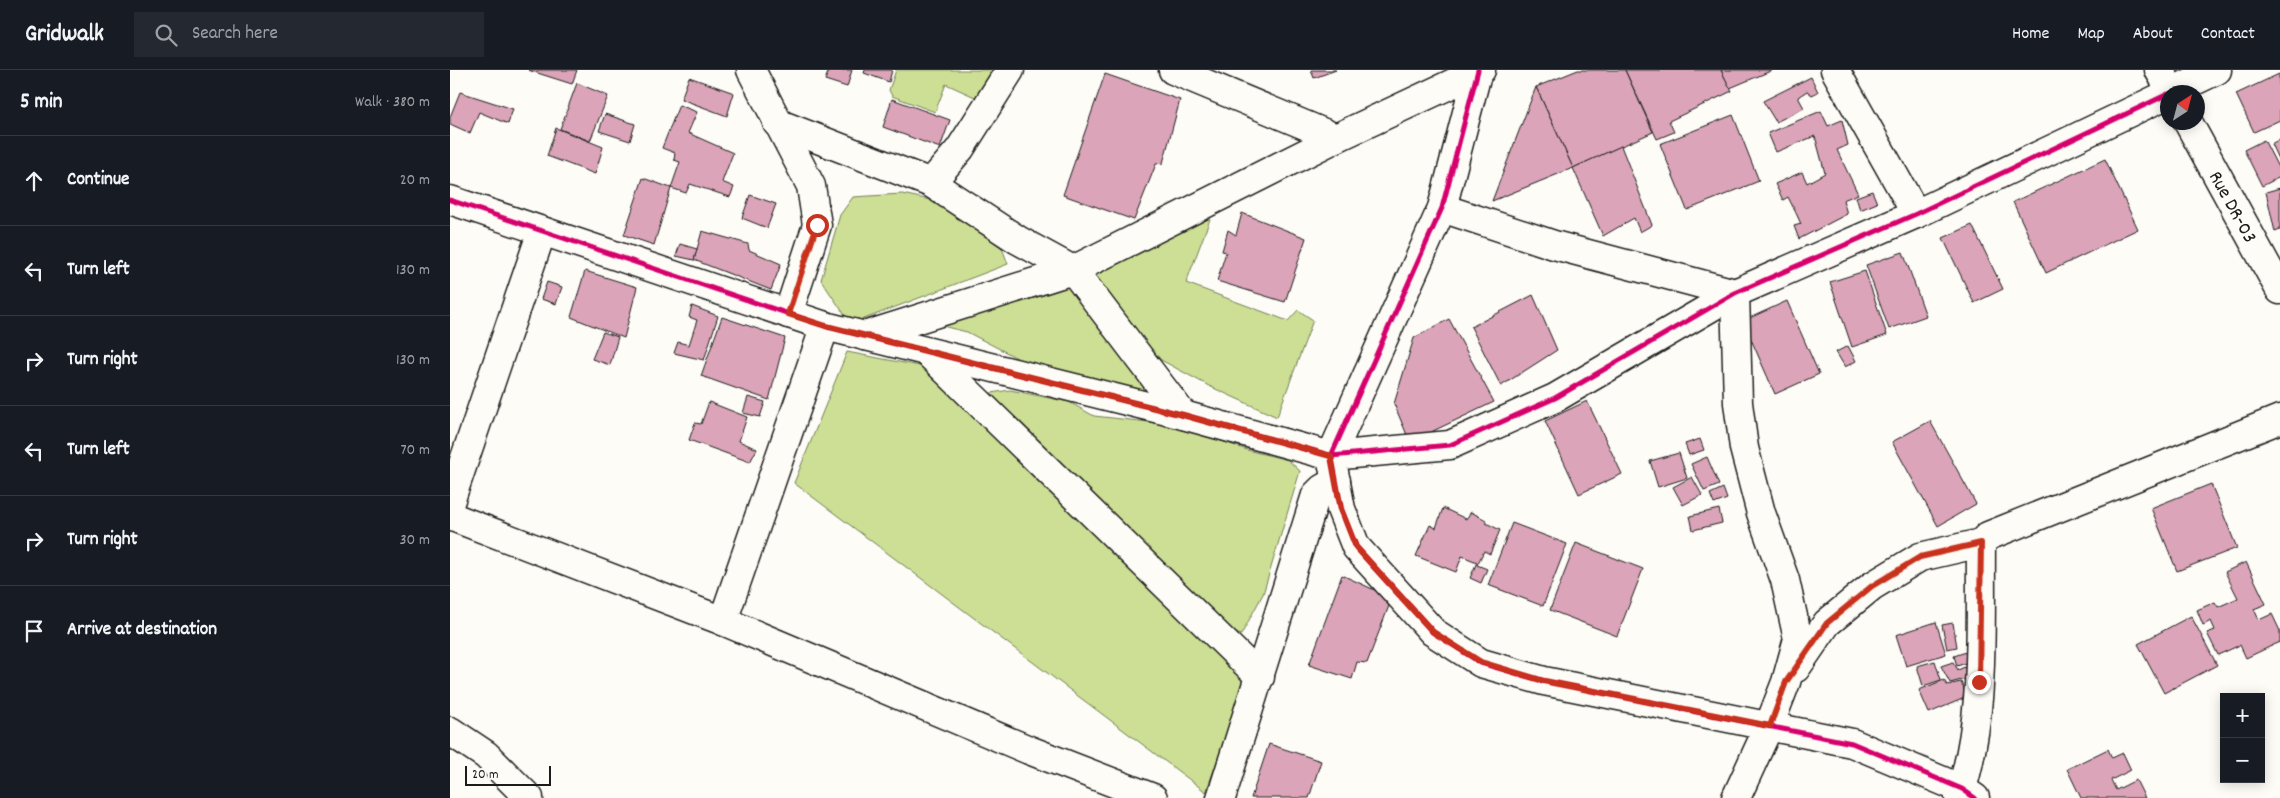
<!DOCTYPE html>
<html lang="en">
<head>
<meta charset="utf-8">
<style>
  :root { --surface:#171b24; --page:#242831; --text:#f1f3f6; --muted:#9ea1a6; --line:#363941 }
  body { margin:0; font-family:Dekko,sans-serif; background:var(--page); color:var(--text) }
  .controls { position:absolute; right:15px; bottom:15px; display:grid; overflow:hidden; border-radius:0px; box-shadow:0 2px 12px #0003 }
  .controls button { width:45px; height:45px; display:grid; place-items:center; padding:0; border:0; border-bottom:1px solid var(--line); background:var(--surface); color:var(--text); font:25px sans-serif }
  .compass { position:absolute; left:1710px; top:15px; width:45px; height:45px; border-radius:50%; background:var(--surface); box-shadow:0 2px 12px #0003; rotate:36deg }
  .scale { position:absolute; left:15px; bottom:12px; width:86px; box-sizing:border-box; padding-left:5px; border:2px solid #1c1c1c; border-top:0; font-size:14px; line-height:18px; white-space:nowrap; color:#1c1c1c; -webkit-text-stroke:4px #fdfcf7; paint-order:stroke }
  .stop { position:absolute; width:15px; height:15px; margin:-11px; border:4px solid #c8321e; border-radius:50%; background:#fff }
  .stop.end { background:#c8321e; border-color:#fff; box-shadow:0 1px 5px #0008 }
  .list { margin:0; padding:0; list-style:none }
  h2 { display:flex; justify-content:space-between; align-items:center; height:65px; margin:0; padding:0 20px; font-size:21px }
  h2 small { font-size:16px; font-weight:400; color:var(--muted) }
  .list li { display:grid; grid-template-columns:32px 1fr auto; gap:15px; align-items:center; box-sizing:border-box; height:90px; padding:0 20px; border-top:1px solid var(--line) }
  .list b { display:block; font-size:19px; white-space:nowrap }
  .list em { font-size:16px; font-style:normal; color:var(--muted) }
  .icon { flex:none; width:28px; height:28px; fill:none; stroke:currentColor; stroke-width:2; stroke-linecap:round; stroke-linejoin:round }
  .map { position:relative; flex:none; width:1830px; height:728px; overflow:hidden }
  header { display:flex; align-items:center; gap:30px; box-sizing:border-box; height:70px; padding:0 25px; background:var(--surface); border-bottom:1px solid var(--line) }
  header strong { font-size:24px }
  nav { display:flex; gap:28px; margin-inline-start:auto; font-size:18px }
  .search { width:350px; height:45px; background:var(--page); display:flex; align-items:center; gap:12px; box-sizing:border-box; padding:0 18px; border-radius:0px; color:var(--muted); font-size:19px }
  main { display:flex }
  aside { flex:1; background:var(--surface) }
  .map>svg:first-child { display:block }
  .green { fill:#ccdf94; stroke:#747e58 }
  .building { fill:#dba4b9; stroke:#1c1c1c }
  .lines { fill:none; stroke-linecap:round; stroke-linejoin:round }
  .minor-casing { stroke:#1c1c1c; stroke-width:31 }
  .minor { stroke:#fdfcf7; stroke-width:28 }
  .cycleway-casing { stroke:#fdfcf7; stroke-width:8 }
  .cycleway { stroke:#d6006c; stroke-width:5 }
  .route { stroke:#c8321e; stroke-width:6 }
  .labels { text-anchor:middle; stroke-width:5; stroke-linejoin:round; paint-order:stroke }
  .street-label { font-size:20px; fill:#1c1c1c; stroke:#fdfcf7 }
</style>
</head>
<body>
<header>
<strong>Gridwalk</strong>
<div class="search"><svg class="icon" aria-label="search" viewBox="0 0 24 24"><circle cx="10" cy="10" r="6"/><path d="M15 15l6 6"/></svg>Search here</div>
<nav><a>Home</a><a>Map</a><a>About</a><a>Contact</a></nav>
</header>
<main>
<aside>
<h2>5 min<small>Walk · 380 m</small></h2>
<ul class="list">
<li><svg class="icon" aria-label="ahead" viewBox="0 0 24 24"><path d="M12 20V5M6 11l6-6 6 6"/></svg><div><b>Continue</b></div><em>20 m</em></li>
<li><svg class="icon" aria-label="left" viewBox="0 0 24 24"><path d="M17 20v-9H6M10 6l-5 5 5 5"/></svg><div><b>Turn left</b></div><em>130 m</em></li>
<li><svg class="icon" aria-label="right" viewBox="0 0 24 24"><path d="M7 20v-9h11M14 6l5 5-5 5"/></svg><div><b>Turn right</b></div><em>130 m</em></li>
<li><svg class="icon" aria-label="left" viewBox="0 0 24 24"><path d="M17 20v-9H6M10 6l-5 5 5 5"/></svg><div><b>Turn left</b></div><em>70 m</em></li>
<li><svg class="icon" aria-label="right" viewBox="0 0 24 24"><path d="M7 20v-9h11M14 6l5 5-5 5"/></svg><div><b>Turn right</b></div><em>30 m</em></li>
<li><svg class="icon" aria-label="arrive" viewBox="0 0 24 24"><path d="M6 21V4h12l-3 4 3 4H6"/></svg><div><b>Arrive at destination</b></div></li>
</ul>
</aside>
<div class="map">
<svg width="1830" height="728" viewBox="0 0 1830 728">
  <rect width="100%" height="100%" fill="#fdfcf7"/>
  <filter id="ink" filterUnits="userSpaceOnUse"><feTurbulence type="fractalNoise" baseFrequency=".02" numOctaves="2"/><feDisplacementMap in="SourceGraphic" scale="10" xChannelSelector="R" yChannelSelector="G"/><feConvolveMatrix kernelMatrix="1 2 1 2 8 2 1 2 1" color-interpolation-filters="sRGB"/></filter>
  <g filter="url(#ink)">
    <g class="green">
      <path d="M446 0H542L527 28 496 14 485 42 442 26 439 20Z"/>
      <path d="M452 124 490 132 552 178 558 194 401 254 371 210 390 145 403 127Z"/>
      <path d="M763 141 736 213 838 251 848 240 863 250 827 347 759 316 711 290 636 203Z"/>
      <path d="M614 211 716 332 590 304 567 288 517 262 471 251Z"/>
      <path d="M397 282 475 297 796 611 756 722 344 413Z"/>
      <path d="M560 320 619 332 644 346 726 355 797 380 838 390 850 401 813 524 791 565 775 559 581 363 535 324Z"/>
    </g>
    <g class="building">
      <path d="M78 0H127L122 14Z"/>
      <path d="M379 0H402L397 17 375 10Z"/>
      <path d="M415 0H442L439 12 414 3Z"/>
      <path d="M861 0H886L864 8Z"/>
      <path d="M1128 0H1175L1203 62 1123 98 1086 17Z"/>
      <path d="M1175 0H1271L1282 21 1219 51 1224 62 1207 69Z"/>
      <path d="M1271 0H1323L1280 18Z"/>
      <path d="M655 4 730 30 713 93 706 94 684 150 613 125Z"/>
      <path d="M1829 4 1830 50 1804 62 1786 24Z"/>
      <path d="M239 7 284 23 277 46 231 29Z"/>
      <path d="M1361 7 1368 22 1362 25 1357 21 1348 27 1354 38 1326 52 1313 31Z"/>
      <path d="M127 13 158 26 140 71 110 59Z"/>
      <path d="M1086 17 1123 98 1042 131Z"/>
      <path d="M10 22 63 39 58 54 29 42 20 63 0 54V47Z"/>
      <path d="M442 29 500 50 490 78 433 57Z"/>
      <path d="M229 35 247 42 238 63 283 83 272 112 284 117 280 127 240 114 236 123 221 118 230 92 224 90 225 83 212 78Z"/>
      <path d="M1371 41 1378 56 1392 50 1398 75 1387 80 1408 124 1393 130 1397 144 1349 169 1344 156 1351 154 1346 143 1338 127 1333 130 1325 114 1352 102 1357 113 1375 103 1365 66 1326 82 1318 63Z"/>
      <path d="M155 44 185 54 180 71 149 61Z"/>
      <path d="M1283 45 1309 111 1237 140 1210 74Z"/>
      <path d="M106 58 153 77 145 104 97 86Z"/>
      <path d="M1830 69V93L1821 74Z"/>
      <path d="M1814 70 1830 101V107L1812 116 1794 80Z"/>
      <path d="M1171 76 1202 155 1190 162 1184 148 1153 166 1123 98Z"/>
      <path d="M1655 89 1688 159 1596 203 1563 132Z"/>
      <path d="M193 108 221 118 204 175 174 165Z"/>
      <path d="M1830 118V160L1825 162 1816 122Z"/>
      <path d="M1422 121 1427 133 1410 140 1406 127Z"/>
      <path d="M300 125 326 134 317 158 292 148Z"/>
      <path d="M792 143 856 168 835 232 767 211 776 182 772 181 778 160 786 165Z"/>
      <path d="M1522 155 1553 219 1524 233 1493 168Z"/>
      <path d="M252 161 298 174 299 180 331 194 321 220 244 190Z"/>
      <path d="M230 174 247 179 244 190 226 186Z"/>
      <path d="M1453 182 1476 246 1439 259 1416 195Z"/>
      <path d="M135 201 187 217 174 268 121 247Z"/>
      <path d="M1415 201 1437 265 1402 277 1380 212Z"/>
      <path d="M97 212 112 217 106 234 91 229Z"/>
      <path d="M1083 225 1107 280 1051 316 1021 257Z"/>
      <path d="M1337 231 1369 304 1325 324 1293 251Z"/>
      <path d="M242 236 268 246 254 290 224 283 228 272 239 275 247 250 239 247Z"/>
      <path d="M272 247 335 268 319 330 251 306Z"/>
      <path d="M999 249 1044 332 960 372 944 334 964 268Z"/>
      <path d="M153 262 168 267 160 295 142 289Z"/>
      <path d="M1398 276 1406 291 1395 297 1386 282Z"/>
      <path d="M298 327 315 332 310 347 293 343Z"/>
      <path d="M1137 331 1172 404 1129 424 1095 351Z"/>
      <path d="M259 332 297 347 289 371 307 379 300 392 239 370 245 353 251 354Z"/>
      <path d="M1480 351 1526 434 1488 456 1442 372Z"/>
      <path d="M1250 369 1254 380 1239 385 1235 374Z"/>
      <path d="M1229 383 1237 408 1208 417 1200 391Z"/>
      <path d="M1257 387 1269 415 1254 421 1241 394Z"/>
      <path d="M1242 407 1252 425 1233 435 1223 417Z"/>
      <path d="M1761 414 1787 478 1727 501 1701 438Z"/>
      <path d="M1273 418 1277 429 1264 434 1260 424Z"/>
      <path d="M993 438 1016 449 1021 442 1036 450V453L1050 460 1040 484 1034 481 1027 495 1037 499 1031 513 1020 508 1027 492 1012 486 1006 502 966 486 980 455 986 458Z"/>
      <path d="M1269 439 1272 453 1243 460 1240 446Z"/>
      <path d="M1062 453 1117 474 1093 536 1038 515Z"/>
      <path d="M1126 473 1193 499 1167 566 1100 540Z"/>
      <path d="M1796 492 1816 534 1804 539 1809 550 1822 544 1830 561V572L1796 588 1790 575 1768 585 1757 563 1765 560 1761 551 1753 555 1747 540 1765 532 1768 537 1788 528 1775 502Z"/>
      <path d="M892 505 942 528 917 593 907 592 902 609 859 595Z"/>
      <path d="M1741 546 1767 595 1714 623 1688 574Z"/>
      <path d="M1486 552 1496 584 1456 596 1446 565Z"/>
      <path d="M1503 553 1507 577 1497 579 1492 555Z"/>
      <path d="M1516 582 1519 592 1507 596 1504 586Z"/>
      <path d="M1485 591 1491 610 1473 616 1467 596Z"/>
      <path d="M1503 592 1508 600 1519 595 1523 607 1500 613 1491 596Z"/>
      <path d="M1494 610 1497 615 1511 612 1517 627 1479 643 1469 620Z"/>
      <path d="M819 674 871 691 859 728H801Z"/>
      <path d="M1658 679 1662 688 1673 683 1681 700 1661 710 1666 720 1686 710 1695 728H1631L1617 699Z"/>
    </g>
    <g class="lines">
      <g class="minor-casing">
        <g id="minor">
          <path d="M301 0 361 116 367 155 338 244"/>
          <path d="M723 0 886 68"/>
          <path d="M1028 0 992 138 881 386 891 439 906 477 983 562 1031 593 1094 611 1402 673 1512 719 1525 728"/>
          <path d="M1385 0 1466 144"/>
          <path d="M1709 0 1722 22"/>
          <path d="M1721 22 1767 0"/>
          <path id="s1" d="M1738 52 1830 220"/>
          <path d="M327 53 481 113 568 170 623 200 886 68 1031 0"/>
          <path d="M481 113 510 79 560 0"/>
          <path d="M0 130 375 256 733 345 881 386 1000 375 1105 328 1285 223 1466 144 1718 24"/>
          <path d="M992 138 1104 175 1285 223 1288 333 1294 378 1311 443 1335 510 1348 569 1336 612 1319 656 1286 728"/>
          <path d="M414 266 623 200 733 345"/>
          <path d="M477 282 810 607"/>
          <path d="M0 432 92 161"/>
          <path d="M0 446 273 551 579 680 703 728"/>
          <path d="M273 551 375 256"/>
          <path d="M1346 598 1377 553 1422 516 1470 487 1531 473 1538 466 1830 349"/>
          <path d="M0 661 36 685 79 728"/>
          <path d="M771 728 866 425 872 419 886 411"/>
          <path d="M1509 728C1536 647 1530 558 1531 473"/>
        </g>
      </g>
      <use href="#minor" class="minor"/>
      <g class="cycleway-casing">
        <g id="cycleway">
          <path d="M1028 0 992 138 881 386 891 439 906 477 983 562 1031 593 1094 611 1402 673 1512 719 1525 728"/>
          <path d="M0 130 375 256 733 345 881 386 1000 375 1105 328 1285 223 1466 144 1718 24"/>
        </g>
      </g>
      <use href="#cycleway" class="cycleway"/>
    </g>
  </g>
  <g class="lines" filter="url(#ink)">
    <path class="route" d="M367 155 338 244 376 256 733 345 881 386 891 439 906 477 983 562 1031 592 1094 611 1320 656 1336 612 1377 553 1422 516 1470 487 1531 473 1529 612"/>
  </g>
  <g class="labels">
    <g class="street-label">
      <text dy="7" stroke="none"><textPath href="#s1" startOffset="96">Rue DR-03</textPath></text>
    </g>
  </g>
</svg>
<div class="controls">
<button>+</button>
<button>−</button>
</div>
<svg class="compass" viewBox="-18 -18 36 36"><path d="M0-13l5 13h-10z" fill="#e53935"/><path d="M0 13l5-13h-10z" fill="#9ea1a6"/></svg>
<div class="scale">20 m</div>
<div class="stop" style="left:367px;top:155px"></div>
<div class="stop end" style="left:1529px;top:612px"></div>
</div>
</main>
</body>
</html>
